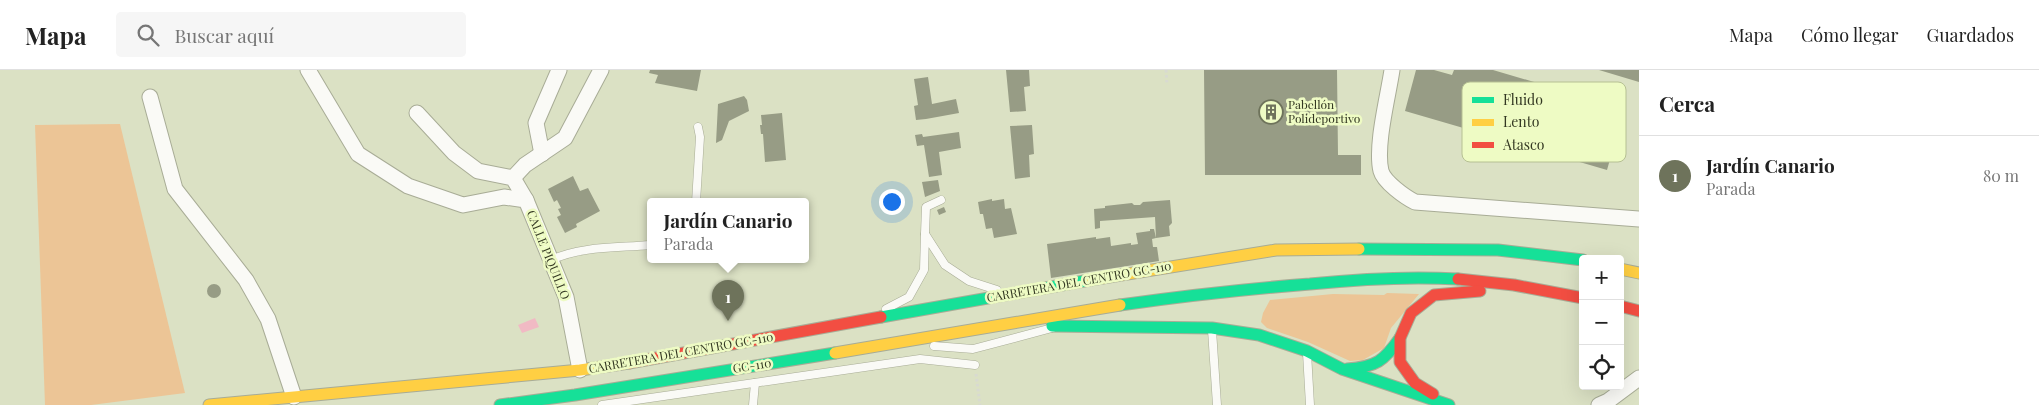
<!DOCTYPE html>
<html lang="es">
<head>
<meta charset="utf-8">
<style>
  :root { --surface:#fff; --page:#f6f6f6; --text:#222; --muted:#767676; --line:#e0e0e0; --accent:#6e735b }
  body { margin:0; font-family:"Playfair Display",serif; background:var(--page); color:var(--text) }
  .controls { position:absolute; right:15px; bottom:15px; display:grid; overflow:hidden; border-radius:5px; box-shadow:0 5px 20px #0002 }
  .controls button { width:45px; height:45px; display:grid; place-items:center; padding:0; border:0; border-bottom:1px solid var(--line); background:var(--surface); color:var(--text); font:25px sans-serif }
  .you { position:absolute; left:891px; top:131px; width:18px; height:18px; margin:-12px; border:4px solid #fff; border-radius:50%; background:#1a73e8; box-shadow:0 0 0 8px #1a73e833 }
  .badge { display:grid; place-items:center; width:32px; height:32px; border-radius:50%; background:var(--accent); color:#fff; font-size:16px; font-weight:700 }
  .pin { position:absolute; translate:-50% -41px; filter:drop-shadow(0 1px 2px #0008) }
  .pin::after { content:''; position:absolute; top:26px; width:18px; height:15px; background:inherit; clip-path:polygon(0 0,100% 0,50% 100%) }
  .popup { position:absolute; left:647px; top:128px; width:162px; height:65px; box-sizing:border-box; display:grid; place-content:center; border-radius:5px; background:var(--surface); filter:drop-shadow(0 1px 4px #0005); font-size:16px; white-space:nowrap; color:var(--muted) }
  .popup b { font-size:19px; color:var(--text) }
  .popup::after { content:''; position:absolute; left:50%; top:100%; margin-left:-10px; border:10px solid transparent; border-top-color:var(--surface) }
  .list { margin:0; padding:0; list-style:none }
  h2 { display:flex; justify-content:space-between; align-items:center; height:65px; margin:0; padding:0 20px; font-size:21px }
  h2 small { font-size:16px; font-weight:400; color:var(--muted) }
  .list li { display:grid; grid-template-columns:32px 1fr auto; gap:15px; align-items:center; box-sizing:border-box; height:80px; padding:0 20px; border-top:1px solid var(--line) }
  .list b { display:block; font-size:19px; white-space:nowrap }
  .list p { margin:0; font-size:16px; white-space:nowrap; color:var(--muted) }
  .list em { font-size:16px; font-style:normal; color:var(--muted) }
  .icon { flex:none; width:28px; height:28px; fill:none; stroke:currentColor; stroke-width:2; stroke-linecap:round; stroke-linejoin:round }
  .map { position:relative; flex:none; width:1639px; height:335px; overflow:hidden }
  header { display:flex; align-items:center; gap:30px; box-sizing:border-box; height:70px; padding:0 25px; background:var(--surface); border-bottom:1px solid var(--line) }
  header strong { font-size:24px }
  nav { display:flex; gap:28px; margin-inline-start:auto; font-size:18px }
  .search { width:350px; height:45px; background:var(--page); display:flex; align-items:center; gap:12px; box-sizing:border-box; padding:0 18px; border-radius:5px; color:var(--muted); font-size:19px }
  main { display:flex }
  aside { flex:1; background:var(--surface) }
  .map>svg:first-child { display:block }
  .green { fill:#ecc596 }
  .water { fill:#f1bac4 }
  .building { fill:#979c85 }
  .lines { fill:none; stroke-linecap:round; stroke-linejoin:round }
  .lane-casing { stroke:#a8ac96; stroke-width:9 }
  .street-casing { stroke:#a8ac96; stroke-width:17 }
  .fast-casing { stroke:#a8ac96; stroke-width:13 }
  .slow-casing { stroke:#a8ac96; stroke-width:13 }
  .jam-casing { stroke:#a8ac96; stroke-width:13 }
  .path { stroke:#d8dad1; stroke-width:3; stroke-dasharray:2.5 2.5; stroke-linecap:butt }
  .lane { stroke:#fafaf6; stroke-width:8 }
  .street { stroke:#fafaf6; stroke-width:15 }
  .fast { stroke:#16e098; stroke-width:11 }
  .slow { stroke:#ffcf43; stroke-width:11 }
  .jam { stroke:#f24e42; stroke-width:11 }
  .labels { text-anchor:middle; stroke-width:5; stroke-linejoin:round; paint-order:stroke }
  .poi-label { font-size:12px; fill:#333822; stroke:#eefbc4; text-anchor:start }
  .street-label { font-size:12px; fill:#333822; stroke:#eefbc4 }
  .key { fill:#eefbc4; stroke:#b6c093; stroke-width:1 }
  .key-label { font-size:14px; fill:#333822 }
</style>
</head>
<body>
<header>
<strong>Mapa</strong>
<div class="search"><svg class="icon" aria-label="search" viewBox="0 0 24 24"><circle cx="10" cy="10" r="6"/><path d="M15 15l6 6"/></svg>Buscar aquí</div>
<nav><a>Mapa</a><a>Cómo llegar</a><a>Guardados</a></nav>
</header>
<main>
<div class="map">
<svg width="1639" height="335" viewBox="0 0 1639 335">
  <rect width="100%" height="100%" fill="#dbe1c4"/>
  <g class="green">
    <path d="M120 54 185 323 91 335H45L35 55Z"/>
    <path d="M1387 223 1419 224 1391 258 1384 278 1363 290 1350 291 1308 272 1267 258 1261 252 1263 243 1270 230 1333 224 1384 225Z"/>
  </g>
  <path class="water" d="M535 248 539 257 522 263 518 255Z"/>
  <g class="building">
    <path d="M650 0H701L697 21 655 13 658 5 649 3Z"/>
    <path d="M1006 0H1029L1030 16 1024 17 1026 41 1010 42Z"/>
    <path d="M1204 0H1337L1338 85H1361V105H1205Z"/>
    <path d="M1416 0H1434L1452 5 1454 0H1493L1613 35 1609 51 1620 54 1607 100 1405 41Z"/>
    <path d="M1599 0H1639V12Z"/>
    <path d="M928 7 932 34 956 29 959 43 926 49 916 50 914 36 918 35 914 9Z"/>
    <path d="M744 26 747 30 749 41 729 51 722 70 716 73 718 34Z"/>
    <path d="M782 43 786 90 765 92 763 64H761L760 55H762L761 45Z"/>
    <path d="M1032 55 1034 84 1029 85 1030 107 1015 109 1010 56Z"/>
    <path d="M959 62 961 78 939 82 942 105 929 107 924 75 917 76 915 65 922 64 923 67Z"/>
    <path d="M573 106 580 121 588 118 600 141 576 154 577 157 565 163 557 147 561 145 558 139 561 138 557 130 554 132 548 119Z"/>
    <path d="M938 110 940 121 925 127 922 112Z"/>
    <path d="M992 129V131L1004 129 1005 139 1011 138 1017 164 994 168 992 158 986 159 983 144H980L978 132Z"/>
    <path d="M1170 130 1172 153 1169 156 1170 166 1156 168 1155 147 1100 151V158L1095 159 1094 139 1105 138V136L1132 133 1134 135H1140L1143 132Z"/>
    <path d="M944 137 946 142 939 145 937 140Z"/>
    <path d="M1150 159H1154L1156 168 1152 169 1153 177H1157L1159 191 1051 208 1047 174 1096 167V169L1110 167 1111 176 1131 173V175L1138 174 1136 163 1150 161Z"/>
    <circle cx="214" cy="221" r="7"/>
  </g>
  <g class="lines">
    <g class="lane-casing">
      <g id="lane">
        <path d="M696 132 700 67 698 57"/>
        <path d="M925 164 926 137 941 130"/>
        <path d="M551 190C581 176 618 178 650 175"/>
        <path d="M886 239 909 227 924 200 925 164 945 195 969 211 997 220"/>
        <path d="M1212 260 1217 335"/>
        <path d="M934 276 973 279 1052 258"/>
        <path d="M1307 283 1310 335"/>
        <path d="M602 335 920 289 975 295"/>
        <path d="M753 335 755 313"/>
      </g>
    </g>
    <g class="street-casing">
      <g id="street">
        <path d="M308 0 358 84 408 116 463 135 504 127 526 130 566 227 580 300"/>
        <path d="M1392 0C1388 27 1375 76 1381 101 1384 112 1405 127 1415 132L1639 149"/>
        <path d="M150 27 175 119 246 210 268 249 294 327"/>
        <path d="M417 43 454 83 478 101 513 108 526 130"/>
        <path d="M542 84 536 53 559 0"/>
        <path d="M513 108 525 95 565 68 601 0"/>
        <path d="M1599 335 1608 331 1639 308"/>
      </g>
    </g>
    <g class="fast-casing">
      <g id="fast">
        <path d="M1359 179 1498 180 1583 190"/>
        <path d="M1120 235C1183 226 1246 219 1310 214 1359 209 1408 206 1458 209"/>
        <path d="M881 247 1090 210"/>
        <path d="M1052 256 1212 258 1259 265 1307 281 1342 299 1449 335"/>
        <path d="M1347 299C1376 297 1384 291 1400 268"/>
        <path d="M500 335 575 325 835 283"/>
      </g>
    </g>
    <g class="slow-casing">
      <g id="slow">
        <path d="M1620 199 1639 203"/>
        <path d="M1090 210 1276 180 1359 179"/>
        <path d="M835 283 1120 235"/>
        <path d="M209 335 580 300 629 293"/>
      </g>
    </g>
    <g class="jam-casing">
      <g id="jam">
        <path d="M1458 209 1514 215 1583 228"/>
        <path d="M1620 236 1639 241"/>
        <path d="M629 293 881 247"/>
        <path d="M1433 324 1415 313 1400 292V268L1411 243 1434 225 1480 221"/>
      </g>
    </g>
    <g class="path">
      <path d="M1166 0 1167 15"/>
      <path d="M976 304 980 335"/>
    </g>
    <use href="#lane" class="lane"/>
    <use href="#street" class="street"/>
    <use href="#fast" class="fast"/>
    <use href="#slow" class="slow"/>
    <use href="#jam" class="jam"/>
  </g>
  <defs>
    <g id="building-ring" transform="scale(1.25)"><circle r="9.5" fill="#eefbc4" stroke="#6e735b" stroke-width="1.5"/><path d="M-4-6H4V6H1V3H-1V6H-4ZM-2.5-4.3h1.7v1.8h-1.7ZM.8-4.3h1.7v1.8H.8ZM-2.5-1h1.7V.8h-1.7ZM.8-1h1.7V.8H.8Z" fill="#6e735b"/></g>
  </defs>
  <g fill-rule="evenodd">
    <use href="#building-ring" x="1271" y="42"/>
  </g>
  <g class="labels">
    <g class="poi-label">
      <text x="1288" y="39">Pabellón<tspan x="1288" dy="14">Polideportivo</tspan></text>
    </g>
    <g class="street-label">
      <text transform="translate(548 185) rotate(68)" y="4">CALLE PIQUILLO</text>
      <text transform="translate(1079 212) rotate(-10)" y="4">CARRETERA DEL CENTRO GC-110</text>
      <text transform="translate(681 283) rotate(-10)" y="4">CARRETERA DEL CENTRO GC-110</text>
      <text transform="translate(752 296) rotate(-9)" y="4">GC-110</text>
    </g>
  </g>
  <rect x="1462" y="12" width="164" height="80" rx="8" class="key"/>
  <rect x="1472" y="27" width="22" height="6" fill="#16e098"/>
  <rect x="1472" y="49" width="22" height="7" fill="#ffcf43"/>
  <rect x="1472" y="72" width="22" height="6" fill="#f24e42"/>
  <g class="key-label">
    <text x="1503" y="35">Fluido</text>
    <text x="1503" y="57">Lento</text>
    <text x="1503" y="80">Atasco</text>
  </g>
</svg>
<div class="controls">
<button>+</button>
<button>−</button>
<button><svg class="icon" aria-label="locate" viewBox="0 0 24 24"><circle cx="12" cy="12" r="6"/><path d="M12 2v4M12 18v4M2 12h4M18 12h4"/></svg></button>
</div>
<div class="you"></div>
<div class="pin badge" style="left:728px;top:251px">1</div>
<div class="popup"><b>Jardín Canario</b>Parada</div>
</div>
<aside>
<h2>Cerca<small></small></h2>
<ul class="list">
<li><span class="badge">1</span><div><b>Jardín Canario</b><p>Parada</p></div><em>80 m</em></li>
</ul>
</aside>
</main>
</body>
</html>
